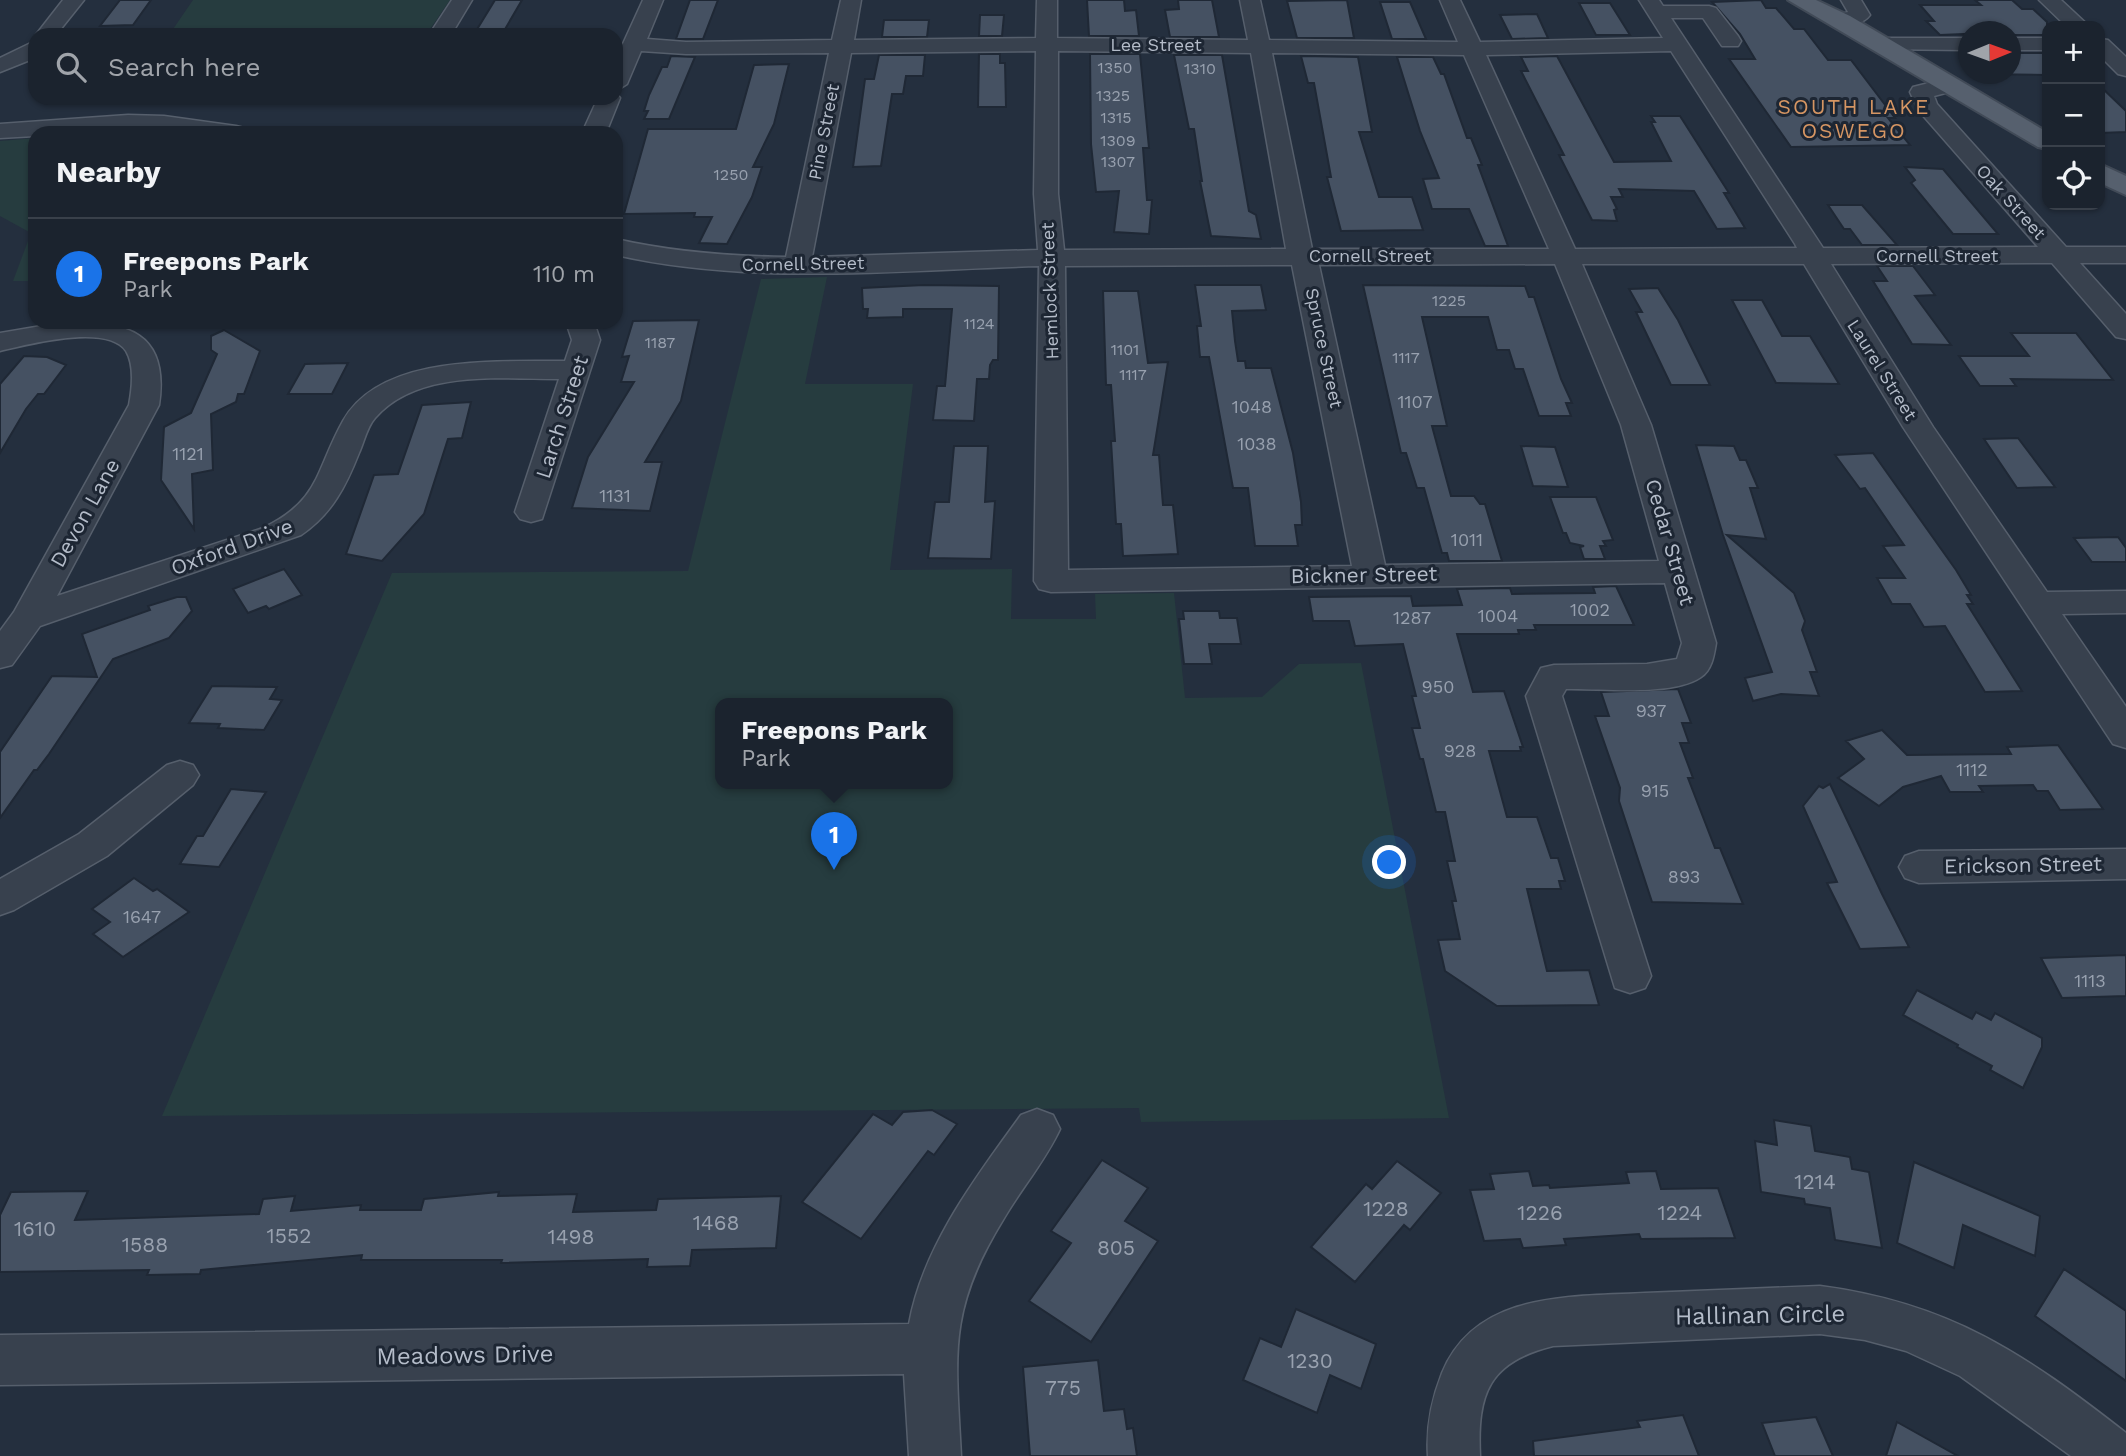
<!DOCTYPE html>
<html lang="en">
<head>
<meta charset="utf-8">
<style>
  :root { --surface:#1b232e; --page:#282f3a; --text:#f1f3f6; --muted:#a0a4aa; --line:#39404a; --accent:#1a73e8 }
  body { margin:0; font-family:"Work Sans",sans-serif; background:var(--page); color:var(--text) }
  .controls { position:absolute; right:21px; top:21px; display:grid; overflow:hidden; border-radius:14px; box-shadow:0 2px 5px #0004 }
  .controls button { width:63px; height:63px; display:grid; place-items:center; padding:0; border:0; border-bottom:2px solid var(--line); background:var(--surface); color:var(--text); font:35px sans-serif }
  .compass { position:absolute; left:1958px; top:21px; width:63px; height:63px; border-radius:50%; background:var(--surface); box-shadow:0 2px 5px #0004; rotate:89deg }
  .you { position:absolute; left:1390px; top:863px; width:24px; height:24px; margin:-18px; border:5px solid #fff; border-radius:50%; background:#1a73e8; box-shadow:0 0 0 10px #1a73e833 }
  .badge { display:grid; place-items:center; width:46px; height:46px; border-radius:50%; background:var(--accent); color:#fff; font-size:23px; font-weight:700 }
  .pin { position:absolute; translate:-50% -58px; filter:drop-shadow(0 2px 4px #0008) }
  .pin::after { content:''; position:absolute; top:37px; width:24px; height:21px; background:inherit; clip-path:polygon(0 0,100% 0,50% 100%) }
  .popup { position:absolute; left:715px; top:698px; width:238px; height:91px; box-sizing:border-box; display:grid; place-content:center; border-radius:14px; background:var(--surface); filter:drop-shadow(0 2px 5px #0005); font-size:23px; white-space:nowrap; color:var(--muted) }
  .popup b { font-size:26px; color:var(--text) }
  .popup::after { content:''; position:absolute; left:50%; top:100%; margin-left:-14px; border:14px solid transparent; border-top-color:var(--surface) }
  .list { margin:0; padding:0; list-style:none }
  h2 { display:flex; justify-content:space-between; align-items:center; height:91px; margin:0; padding:0 28px; font-size:30px }
  h2 small { font-size:23px; font-weight:400; color:var(--muted) }
  .list li { display:grid; grid-template-columns:46px 1fr auto; gap:21px; align-items:center; box-sizing:border-box; height:112px; padding:0 28px; border-top:2px solid var(--line) }
  .list b { display:block; font-size:26px; white-space:nowrap }
  .list p { margin:0; font-size:23px; white-space:nowrap; color:var(--muted) }
  .list em { font-size:23px; font-style:normal; color:var(--muted) }
  .icon { flex:none; width:38px; height:38px; fill:none; stroke:currentColor; stroke-width:2; stroke-linecap:round; stroke-linejoin:round }
  .map { position:relative; flex:none; width:2126px; height:1456px; overflow:hidden }
  .search { position:absolute; background:var(--surface); box-shadow:0 2px 5px #0004; left:28px; top:28px; width:595px; height:77px; display:flex; align-items:center; gap:18px; box-sizing:border-box; padding:0 24px; border-radius:21px; color:var(--muted); font-size:26px }
  .panel { position:absolute; background:var(--surface); box-shadow:0 2px 5px #0004; left:28px; top:126px; width:595px; height:203px; border-radius:21px }
  .map>svg:first-child { display:block }
  .green { fill:#263c3f; fill-rule:evenodd }
  .building { fill:#455162; stroke:#1f2835; stroke-width:2 }
  .lines { fill:none; stroke-linecap:round; stroke-linejoin:round }
  .minor-casing { stroke:#565f6c; stroke-width:3 }
  .major-casing { stroke:#414a57; stroke-width:4 }
  .minor { fill:#38414e; fill-rule:evenodd }
  .major { fill:#56606e; fill-rule:evenodd }
  .labels { text-anchor:middle; stroke-width:6; stroke-linejoin:round; paint-order:stroke }
  .far-number-label { font-size:16px; fill:#98a1af }
  .far-street-label { font-size:18px; fill:#b4bcc9; stroke:#1d2633 }
  .number-label { font-size:18px; fill:#98a1af }
  .far-quarter-label { font-size:21px; letter-spacing:2px; fill:#d59563; stroke:#1d2633 }
  .street-label { font-size:21px; fill:#b4bcc9; stroke:#1d2633 }
  .near-number-label { font-size:21px; fill:#98a1af }
  .near-street-label { font-size:24px; fill:#b4bcc9; stroke:#1d2633 }
</style>
</head>
<body>
<div class="map">
<svg width="2126" height="1456" viewBox="0 0 2126 1456">
  <rect width="100%" height="100%" fill="#242f3e"/>
  <g class="green">
    <path d="M193 0H450L426 35H169Z"/>
    <path d="M35 138V281H13L31 233 0 216V141Z"/>
    <path d="M827 277 805 384H913L890 570 1012 569 1011 619H1096L1095 594 1174 593 1185 698 1262 697 1299 664 1361 663 1449 1118 1141 1122 1139 1108 162 1116 392 573 688 571 761 279ZM720 704H948V784H720Z"/>
  </g>
  <g class="building">
    <path d="M120 0H151L133 25 100 26Z"/>
    <path d="M495 0H522L504 31H476Z"/>
    <path d="M690 0H718L703 39H676Z"/>
    <path d="M1087 0H1124L1125 11 1136 10 1139 36H1089Z"/>
    <path d="M1178 0H1212L1219 37H1170L1165 10 1179 9Z"/>
    <path d="M1347 0 1354 38H1297L1287 1Z"/>
    <path d="M1761 0 1766 8H1776L1794 29H1804L1828 60H1851L1895 118H1888L1910 145 1791 147 1729 59H1755L1740 34 1712 2Z"/>
    <path d="M1975 0H2012L2022 9H2033L2047 22V35H2011V32L1940 35 1926 21H1934L1920 5H1981Z"/>
    <path d="M1380 2H1410L1426 39H1392Z"/>
    <path d="M1579 3H1610L1630 35H1596Z"/>
    <path d="M1537 14 1548 38 1512 39 1500 15Z"/>
    <path d="M980 15H1004L1002 36H979Z"/>
    <path d="M884 20H929L927 37H882Z"/>
    <path d="M2011 53H2047V75L1978 74H2011Z"/>
    <path d="M979 54H1000V63H1005L1006 107H978Z"/>
    <path d="M1090 54H1140L1149 148H1143L1147 200H1152L1149 234 1114 232 1119 191 1096 192 1091 144Z"/>
    <path d="M879 55H925L923 76H906L903 94H892L881 166 853 167 865 79H874Z"/>
    <path d="M1174 55H1222L1249 211 1256 215 1261 239 1211 236 1200 181H1202L1194 129H1189Z"/>
    <path d="M671 56 695 57 669 119H644L648 111H644L649 95 662 67H667Z"/>
    <path d="M1301 56 1358 57 1372 132H1359L1379 197H1412L1423 230 1341 231 1327 177H1331L1314 83H1308Z"/>
    <path d="M1557 56 1614 162 1671 161 1651 122H1655L1651 116H1680L1729 193H1724L1745 228 1717 229 1694 191 1619 189 1623 197H1611L1617 209 1614 210 1617 221 1592 220 1559 155H1564L1521 71H1528L1521 57Z"/>
    <path d="M1397 57H1433L1441 74H1444L1467 138H1471L1482 165H1478L1508 246H1485L1469 209H1432L1423 179 1439 178 1420 131Z"/>
    <path d="M789 64 774 124 753 167H762L752 197 727 244 699 243 712 217H694L695 213 624 214 648 129H736L754 65Z"/>
    <path d="M2100 86 2126 111V132L2100 133Z"/>
    <path d="M1905 167 1943 169 1998 234H1953L1911 183 1915 180Z"/>
    <path d="M1828 205H1862L1897 245H1862L1850 229H1844Z"/>
    <path d="M1877 266H1913L1935 295 1915 296 1951 345 1912 344 1873 281H1887Z"/>
    <path d="M924 285 999 286 998 360H993L990 365 989 379H977L974 421 933 420 937 386H945L952 309H903V317L867 318 868 309H863L862 288Z"/>
    <path d="M1195 285H1261L1266 310 1232 311 1235 341 1238 361H1245L1246 368H1271L1293 453 1301 502 1302 525H1295L1298 546H1255L1248 488H1233L1209 357H1200L1197 326H1201Z"/>
    <path d="M1363 285 1525 286 1529 297H1534L1561 379 1572 403H1566L1571 416H1539L1523 369H1515L1509 350H1497L1488 317H1422L1447 426H1432L1451 496H1474L1480 504H1485L1502 561H1449L1447 553H1442L1424 488H1417L1406 453H1401Z"/>
    <path d="M1658 288 1678 320 1710 385H1671L1636 312H1642L1629 289Z"/>
    <path d="M1103 291H1138L1148 363 1168 362 1153 455H1159L1163 505H1173L1178 554 1123 556 1121 524H1116L1111 441H1115L1111 385H1106Z"/>
    <path d="M1732 300H1762L1782 336H1810L1839 384 1776 383Z"/>
    <path d="M699 320 681 401 645 462H662L650 511 572 508 588 457 634 382H621L629 356 622 357 633 321Z"/>
    <path d="M224 330 260 351 244 394H238L236 402 211 414 213 470 192 474 194 529 161 480 164 427 191 413 217 354 211 350V336Z"/>
    <path d="M2011 333H2076L2113 380 2011 379 2016 386H1980L1959 356H2029Z"/>
    <path d="M24 356 47 357 66 365 44 394H38L26 409 0 453V384Z"/>
    <path d="M348 363 332 394H288L305 364Z"/>
    <path d="M471 402 462 438 448 439 424 514 382 561 346 554 374 475 398 474 422 405Z"/>
    <path d="M2018 438 2055 487 2017 488 1984 439Z"/>
    <path d="M1696 445 1734 446 1740 460H1746L1758 488H1750L1766 539 1727 535 1794 593 1805 621 1802 630 1817 672H1810L1819 696 1781 694 1753 701 1745 678 1772 672 1723 535Z"/>
    <path d="M954 446H988L985 502 995 501 991 559 928 558 935 502H949Z"/>
    <path d="M1521 446 1555 447 1568 487 1533 486Z"/>
    <path d="M1873 453 1956 570 1971 595H1967L1973 604H1967L2022 691 1985 692 1945 626 1924 627 1910 604H1892L1877 578H1905L1883 546 1904 545 1865 488 1860 489 1835 455Z"/>
    <path d="M1550 497H1596L1613 540 1603 541 1606 546H1600L1605 559H1584L1580 547 1584 546 1570 543 1566 533H1563Z"/>
    <path d="M2118 537 2126 548V562H2092L2074 538Z"/>
    <path d="M284 569 302 595 269 609 266 606 248 613 233 589Z"/>
    <path d="M1616 586 1634 625H1534L1536 630H1518L1519 634H1457L1473 692 1504 691 1523 747H1520L1521 751H1489L1507 817H1537L1551 858H1558L1565 881H1559L1561 889H1527L1547 971 1589 970 1599 1005 1497 1006 1445 971 1438 940 1460 939 1452 901H1456L1447 861H1455L1445 812H1436L1423 759H1420L1412 728H1420L1412 696H1416L1403 644 1355 646 1349 621H1313L1309 597 1411 596 1413 606 1462 605 1457 589 1510 588 1512 594 1595 593 1593 587Z"/>
    <path d="M177 597H186L192 611 169 638 113 659 49 754 37 770H34L0 818V752L52 676 97 677 82 634 150 610 148 606Z"/>
    <path d="M1183 611H1219L1220 618H1237L1241 644H1209L1212 664H1184L1179 619H1184Z"/>
    <path d="M212 686 277 687 270 699 282 700 264 730 218 728 220 724 189 723Z"/>
    <path d="M1678 689 1691 723H1682L1689 743H1680L1693 778H1688L1715 848H1720L1743 904 1652 902 1619 801 1620 788 1595 716H1609L1601 692Z"/>
    <path d="M1882 730 1907 755 2011 754 2007 747 2058 745 2103 809 2060 810 2048 791H2037L2033 785 1979 786 1983 792H1950L1941 776 1903 787 1879 806 1838 778 1864 759 1846 741Z"/>
    <path d="M1830 784 1882 894 1909 947 1860 949 1827 883 1837 882 1803 806 1819 786 1823 788Z"/>
    <path d="M231 789 266 792 219 867 180 864 197 836H203Z"/>
    <path d="M134 878 153 891 157 889 189 912 123 957 93 934 110 922 92 909Z"/>
    <path d="M2126 955V996L2062 998 2041 958Z"/>
    <path d="M1917 990 1972 1019 1976 1012 1991 1020 1995 1013 2042 1038V1047L2023 1088 1990 1070 1992 1066 1957 1047 1958 1045 1903 1015Z"/>
    <path d="M932 1110 957 1124 934 1155 928 1151 861 1239 802 1202 873 1114 892 1125 903 1112Z"/>
    <path d="M1774 1120 1811 1126 1815 1151 1850 1157 1852 1169 1869 1172 1882 1248 1835 1240 1830 1208 1805 1204 1804 1199 1761 1192 1755 1141 1777 1145Z"/>
    <path d="M1102 1160 1148 1188 1125 1221 1158 1241 1091 1342 1029 1301 1071 1243 1051 1231Z"/>
    <path d="M1397 1161 1441 1193 1410 1230 1404 1225 1355 1282 1311 1247 1366 1184 1372 1189Z"/>
    <path d="M1914 1162 2040 1216 2035 1256 1963 1225 1954 1268 1897 1243Z"/>
    <path d="M1529 1171 1533 1186 1549 1185 1550 1188 1629 1183 1626 1172 1656 1171 1661 1189 1718 1188 1735 1238 1641 1239 1639 1234 1564 1239 1566 1245 1523 1248 1520 1239 1484 1241 1470 1190 1494 1189 1490 1174Z"/>
    <path d="M88 1191 75 1220 259 1214 263 1199 295 1196 291 1211 361 1205 360 1210H421L424 1199 499 1192 498 1196 577 1194 573 1212 656 1210 658 1199 781 1196 776 1248 692 1250 690 1266 647 1267 648 1259 501 1263 502 1260H361L362 1255 201 1270 200 1274 147 1275 149 1270 0 1272V1215L11 1192Z"/>
    <path d="M2064 1269 2126 1311V1381L2035 1316Z"/>
    <path d="M1296 1309 1376 1344 1361 1389 1330 1375 1317 1413 1243 1380 1260 1338 1281 1347Z"/>
    <path d="M1098 1360 1104 1411 1124 1409 1127 1429 1133 1428 1137 1456H1030L1023 1367Z"/>
    <path d="M1683 1415 1699 1456H1534L1533 1441 1640 1427 1637 1421Z"/>
    <path d="M1816 1417 1833 1456H1775L1762 1423Z"/>
    <path d="M1897 1422 1958 1456H1886Z"/>
  </g>
  <g class="lines">
    <g class="minor-casing">
      <g id="minor">
        <path d="M63 0H84L56 35 35 36Z"/>
        <path d="M452 0H472L451 35H429Z"/>
        <path d="M643 0H663L647 39 686 42 832 40 841 0H861L854 40 1036 38 1037 0H1057V38L1248 40 1240 0H1260L1269 40 1458 42 1440 0H1460L1480 42 1663 38 1639 0H1659L1663 6H1709L1716 8 1738 36 1741 41 1738 46H1722L1703 18H1671L1823 248 2038 247 1919 111 1910 92 1913 87 1949 78 1957 80 1960 85 1957 90 1934 96 1937 104 2066 247H2126V263H2080L2126 314V339L2116 337 2052 263 1831 264 1933 427 2047 592 2126 591V613L2062 614 2126 707V748L2113 744 1903 427 1804 264H1582L1651 425 1716 643C1714 655 1712 670 1701 677 1672 697 1601 688 1566 689L1562 696 1651 976 1645 988 1630 993 1615 988 1526 696 1541 668 1554 665 1647 664 1677 659 1682 643 1665 583 1051 592 1039 589 1034 581 1039 266C899 270 754 286 616 255V239C673 252 728 256 786 257L829 53 686 54 641 51 627 84 616 91V59ZM1036 51 1034 194 1038 250 812 257 851 53ZM1058 51 1251 53 1286 249 1064 250 1058 194ZM1671 51 1795 244 1797 248 1575 249 1486 55ZM1272 53 1464 55 1549 249H1312ZM1555 264 1621 425 1659 561 1385 565 1319 265ZM1292 265 1352 566 1068 570 1065 266Z"/>
        <path d="M1841 0H1861L1870 15C1864 24 1845 28 1835 25L1832 21 1835 17 1848 12Z"/>
        <path d="M2039 0H2061L2089 26H2066Z"/>
        <path d="M1881 38H1968V50L1873 49 1870 44Z"/>
        <rect x="2010" y="38" width="37" height="12"/>
        <path d="M2100 39 2108 40 2126 57V76L2118 74 2100 56Z"/>
        <path d="M35 41V58L0 72V58Z"/>
        <path d="M616 93 620 98 606 133H582L598 98H616Z"/>
        <path d="M128 115 164 116 236 126 244 128 248 133 128 129 35 133V136L0 138V124Z"/>
        <path d="M65 322C127 321 170 332 159 405L57 596 263 528C321 500 315 471 343 421 381 353 498 362 565 361L572 340 566 322H594L600 340 542 519 531 522 520 519 515 512 559 379C501 379 417 369 375 418 367 427 364 442 359 453 346 486 332 514 301 535L40 626 12 665 0 668V631L14 612 129 405C132 389 135 366 126 351 107 323 26 345 0 351V333Z"/>
        <path d="M180 761 193 765 199 775 193 785 107 856 14 910 0 915V879L79 834 167 765Z"/>
        <path d="M2126 849V879L1919 883 1905 878 1899 867 1905 856 1919 851Z"/>
        <path d="M1037 1109 1053 1115 1060 1129C1045 1161 1021 1189 1003 1220 947 1311 956 1355 961 1456H909L904 1374 0 1385V1335L909 1324C923 1246 976 1177 1021 1115Z"/>
        <path d="M1820 1286C1950 1303 2025 1354 2126 1433V1456H2071L1960 1376 1906 1351 1865 1340 1820 1334 1553 1346C1489 1362 1477 1393 1480 1456H1428C1426 1426 1431 1401 1442 1373 1476 1291 1570 1297 1645 1293 1703 1291 1762 1288 1820 1286Z"/>
      </g>
    </g>
    <g class="major-casing">
      <g id="major">
        <path d="M1788 0H1816L1850 16 2047 132V149L2038 147Z"/>
        <path d="M2100 164 2126 176V195L2100 183Z"/>
      </g>
    </g>
    <use href="#minor" class="minor"/>
    <use href="#major" class="major"/>
  </g>
  <g class="labels">
    <g class="far-number-label">
      <text x="1115" y="73">1350</text>
      <text x="1200" y="74">1310</text>
      <text x="1113" y="101">1325</text>
      <text x="1116" y="123">1315</text>
      <text x="1118" y="146">1309</text>
      <text x="1118" y="167">1307</text>
      <text x="731" y="180">1250</text>
      <text x="1449" y="306">1225</text>
      <text x="979" y="329">1124</text>
      <text x="660" y="348">1187</text>
      <text x="1125" y="355">1101</text>
      <text x="1406" y="363">1117</text>
      <text x="1133" y="380">1117</text>
    </g>
    <g class="far-street-label">
      <text x="1156" y="51">Lee Street</text>
      <text transform="translate(824 132) rotate(-79)" y="6">Pine Street</text>
      <text transform="translate(2011 202) rotate(48)" y="6">Oak Street</text>
      <text x="1370" y="262">Cornell Street</text>
      <text x="1937" y="262">Cornell Street</text>
      <text transform="translate(803 264) rotate(-1)" y="6">Cornell Street</text>
      <text transform="translate(1050 291) rotate(-92)" y="6">Hemlock Street</text>
      <text transform="translate(1324 348) rotate(78)" y="6">Spruce Street</text>
      <text transform="translate(1882 370) rotate(58)" y="6">Laurel Street</text>
    </g>
    <g class="number-label">
      <text x="1415" y="408">1107</text>
      <text x="1252" y="413">1048</text>
      <text x="1257" y="450">1038</text>
      <text x="188" y="460">1121</text>
      <text x="615" y="502">1131</text>
      <text x="1467" y="546">1011</text>
      <text x="1590" y="616">1002</text>
      <text x="1498" y="622">1004</text>
      <text x="1412" y="624">1287</text>
      <text x="1438" y="693">950</text>
      <text x="1651" y="717">937</text>
      <text x="1460" y="757">928</text>
      <text x="1972" y="776">1112</text>
      <text x="1655" y="797">915</text>
      <text x="1684" y="883">893</text>
      <text x="142" y="923">1647</text>
      <text x="2090" y="987">1113</text>
    </g>
    <g class="far-quarter-label">
      <text x="1854" y="114">SOUTH LAKE<tspan x="1854" dy="24">OSWEGO</tspan></text>
    </g>
    <g class="street-label">
      <text transform="translate(562 417) rotate(-72)" y="7">Larch Street</text>
      <text transform="translate(85 513) rotate(-61)" y="7">Devon Lane</text>
      <text transform="translate(1670 542) rotate(74)" y="7">Cedar Street</text>
      <text transform="translate(232 547) rotate(-20)" y="7">Oxford Drive</text>
      <text transform="translate(1364 575) rotate(-1)" y="7">Bickner Street</text>
      <text transform="translate(2023 865) rotate(-1)" y="7">Erickson Street</text>
    </g>
    <g class="near-number-label">
      <text x="1815" y="1189">1214</text>
      <text x="1386" y="1216">1228</text>
      <text x="1540" y="1220">1226</text>
      <text x="1680" y="1220">1224</text>
      <text x="716" y="1230">1468</text>
      <text x="35" y="1236">1610</text>
      <text x="289" y="1243">1552</text>
      <text x="571" y="1244">1498</text>
      <text x="145" y="1252">1588</text>
      <text x="1116" y="1255">805</text>
      <text x="1310" y="1368">1230</text>
      <text x="1063" y="1395">775</text>
    </g>
    <g class="near-street-label">
      <text transform="translate(1760 1315) rotate(-1)" y="8">Hallinan Circle</text>
      <text transform="translate(465 1355) rotate(-1)" y="8">Meadows Drive</text>
    </g>
  </g>
</svg>
<div class="controls">
<button>+</button>
<button>−</button>
<button><svg class="icon" aria-label="locate" viewBox="0 0 24 24"><circle cx="12" cy="12" r="6"/><path d="M12 2v4M12 18v4M2 12h4M18 12h4"/></svg></button>
</div>
<svg class="compass" viewBox="-18 -18 36 36"><path d="M0-13l5 13h-10z" fill="#e53935"/><path d="M0 13l5-13h-10z" fill="#a0a4aa"/></svg>
<div class="you"></div>
<div class="pin badge" style="left:834px;top:870px">1</div>
<div class="popup"><b>Freepons Park</b>Park</div>
<div class="search"><svg class="icon" aria-label="search" viewBox="0 0 24 24"><circle cx="10" cy="10" r="6"/><path d="M15 15l6 6"/></svg>Search here</div>
<section class="panel">
<h2>Nearby<small></small></h2>
<ul class="list">
<li><span class="badge">1</span><div><b>Freepons Park</b><p>Park</p></div><em>110 m</em></li>
</ul>
</section>
</div>
</body>
</html>
